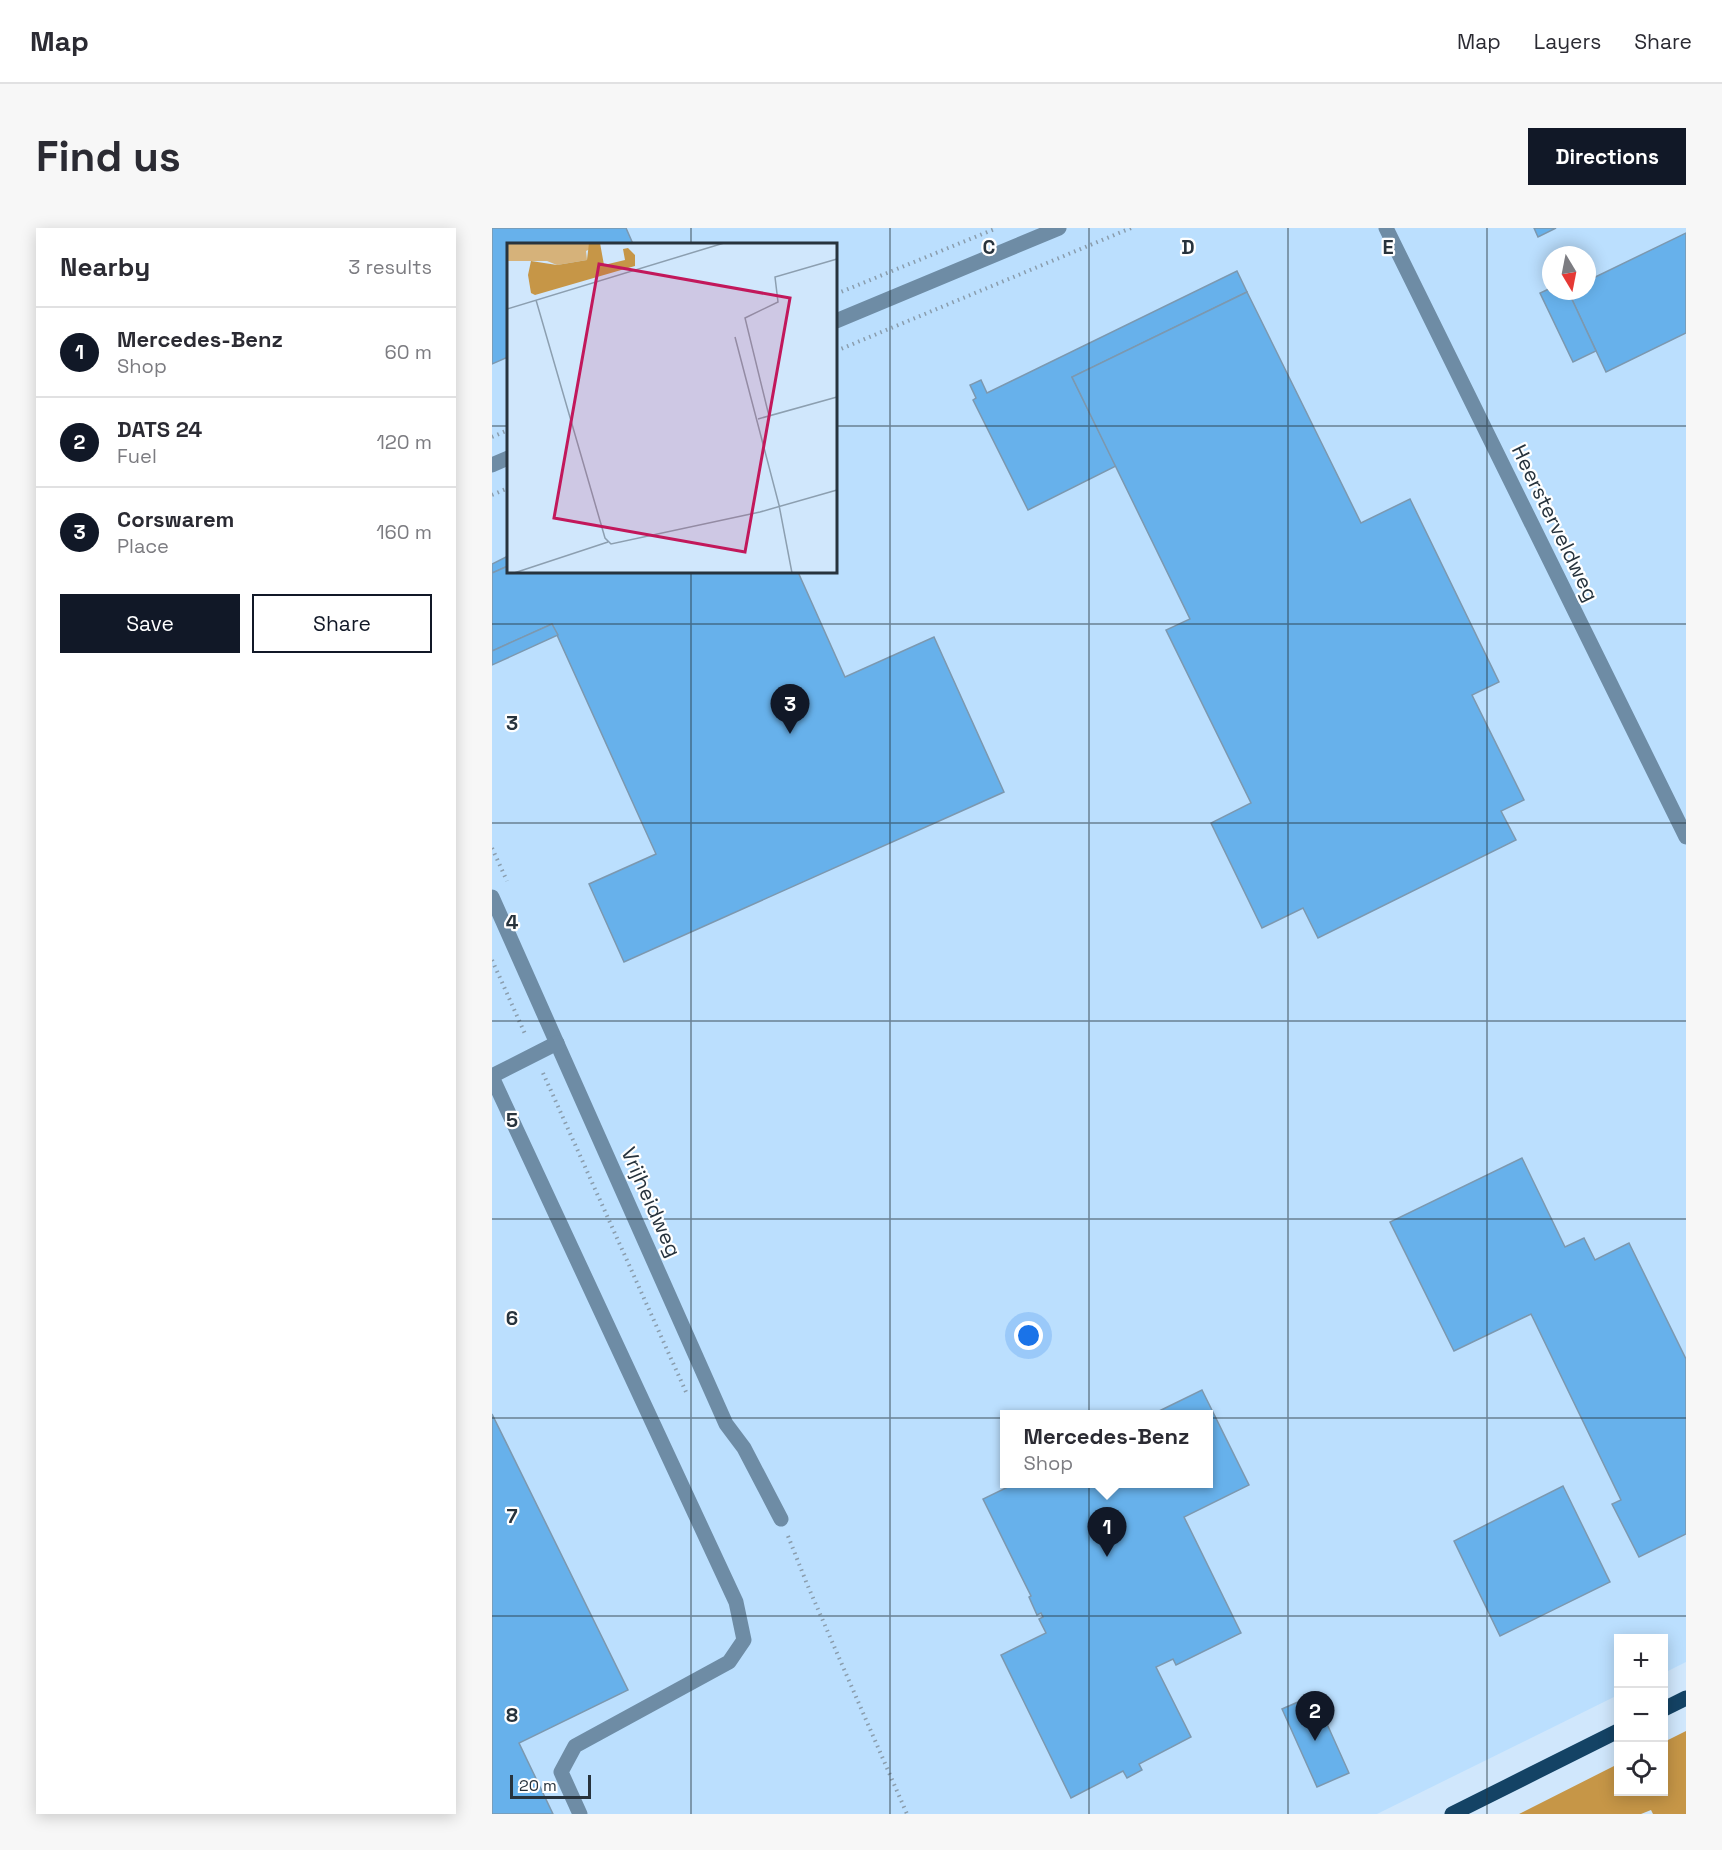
<!DOCTYPE html>
<html lang="en">
<head>
<meta charset="utf-8">
<style>
  :root { --surface:#fff; --page:#f7f7f7; --text:#2b2b33; --muted:#7c7c81; --line:#e1e1e2; --accent:#111827 }
  body { margin:0; font-family:"Space Grotesk",sans-serif; background:var(--page); color:var(--text) }
  .controls { position:absolute; right:18px; bottom:18px; display:grid; overflow:hidden; border-radius:0px; box-shadow:0 3px 15px #0003 }
  .controls button { width:54px; height:54px; display:grid; place-items:center; padding:0; border:0; border-bottom:2px solid var(--line); background:var(--surface); color:var(--text); font:30px sans-serif }
  .compass { position:absolute; left:1050px; top:18px; width:54px; height:54px; border-radius:50%; background:var(--surface); box-shadow:0 3px 15px #0003; rotate:170deg }
  .scale { position:absolute; left:18px; bottom:15px; width:81px; box-sizing:border-box; padding-left:6px; border:3px solid #27333d; border-top:0; font-size:16px; line-height:21px; white-space:nowrap; color:#27333d; -webkit-text-stroke:4px #fff; paint-order:stroke }
  .you { position:absolute; left:537px; top:1108px; width:21px; height:21px; margin:-15px; border:4px solid #fff; border-radius:50%; background:#1a73e8; box-shadow:0 0 0 9px #1a73e833 }
  .badge { display:grid; place-items:center; width:39px; height:39px; border-radius:50%; background:var(--accent); color:#fff; font-size:20px; font-weight:700 }
  .pin { position:absolute; translate:-50% -50px; filter:drop-shadow(0 2px 3px #0008) }
  .pin::after { content:''; position:absolute; top:32px; width:21px; height:18px; background:inherit; clip-path:polygon(0 0,100% 0,50% 100%) }
  .popup { position:absolute; left:508px; top:1182px; width:213px; height:78px; box-sizing:border-box; display:grid; place-content:center; border-radius:0px; background:var(--surface); filter:drop-shadow(0 2px 4px #0005); font-size:20px; white-space:nowrap; color:var(--muted) }
  .popup b { font-size:22px; color:var(--text) }
  .popup::after { content:''; position:absolute; left:50%; top:100%; margin-left:-12px; border:12px solid transparent; border-top-color:var(--surface) }
  .list { margin:0; padding:0; list-style:none }
  h2 { display:flex; justify-content:space-between; align-items:center; height:78px; margin:0; padding:0 24px; font-size:26px }
  h2 small { font-size:20px; font-weight:400; color:var(--muted) }
  .list li { display:grid; grid-template-columns:39px 1fr auto; gap:18px; align-items:center; box-sizing:border-box; height:90px; padding:0 24px; border-top:2px solid var(--line) }
  .list b { display:block; font-size:22px; white-space:nowrap }
  .list p { margin:0; font-size:20px; white-space:nowrap; color:var(--muted) }
  .list em { font-size:20px; font-style:normal; color:var(--muted) }
  .actions { display:flex; gap:12px; padding:18px 24px }
  .actions a { flex:1; padding:14px 0; border:2px solid var(--accent); border-radius:0px; text-align:center; font-size:21px; color:var(--accent) }
  .actions .main { background:var(--accent); color:#fff }
  .icon { flex:none; width:33px; height:33px; fill:none; stroke:currentColor; stroke-width:2; stroke-linecap:round; stroke-linejoin:round }
  .map { position:relative; flex:none; width:1194px; height:1586px; overflow:hidden; border-radius:0px }
  header { display:flex; align-items:center; gap:36px; box-sizing:border-box; height:84px; padding:0 30px; background:var(--surface); border-bottom:2px solid var(--line) }
  header strong { font-size:28px }
  nav { display:flex; gap:33px; margin-inline-start:auto; font-size:21px }
  .intro { display:flex; align-items:center; justify-content:space-between; box-sizing:border-box; height:144px; padding:0 36px }
  h1 { margin:0; font-size:42px }
  .button { padding:15px 27px; border-radius:0px; background:var(--accent); color:#fff; font-size:21px; font-weight:700 }
  main { display:flex; gap:36px; padding:0 36px }
  aside { flex:1; background:var(--surface); border-radius:0px; box-shadow:0 3px 15px #0003 }
  .map>svg:first-child { display:block }
  .built { fill:#bbdffe; fill-rule:evenodd }
  .forest { fill:#c69647 }
  .building { fill:#67b1eb; stroke:#7c98af; stroke-width:1.5 }
  .lines { fill:none; stroke-linecap:round; stroke-linejoin:round }
  .path { stroke:#8a9dad; stroke-width:4; stroke-dasharray:1.5 4.5; stroke-linecap:butt }
  .minor { stroke:#6e8ca5; stroke-width:15 }
  .major { stroke:#144365; stroke-width:15 }
  .grid { fill:none; stroke:#27333d; stroke-width:1.5; stroke-opacity:0.55 }
  .labels { text-anchor:middle; stroke-width:4.5; stroke-linejoin:round; paint-order:stroke }
  .street-label { font-size:21px; fill:#27333d; stroke:#fff }
  .inset-road { fill:none; stroke:#8c9fb0; stroke-width:1.5 }
  .view { fill:#c2185b; fill-opacity:0.15; stroke:#c2185b; stroke-width:3 }
  .inset-edge { fill:none; stroke:#27333d; stroke-width:3 }
  .grid-label { font-size:20px; text-anchor:middle; font-weight:bold; fill:#27333d; stroke:#fff; stroke-width:4.5; stroke-linejoin:round; paint-order:stroke }
</style>
</head>
<body>
<header>
<strong>Map</strong>
<nav><a>Map</a><a>Layers</a><a>Share</a></nav>
</header>
<div class="intro"><h1>Find us</h1><a class="button">Directions</a></div>
<main>
<aside>
<h2>Nearby<small>3 results</small></h2>
<ul class="list">
<li><span class="badge">1</span><div><b>Mercedes-Benz</b><p>Shop</p></div><em>60 m</em></li>
<li><span class="badge">2</span><div><b>DATS 24</b><p>Fuel</p></div><em>120 m</em></li>
<li><span class="badge">3</span><div><b>Corswarem</b><p>Place</p></div><em>160 m</em></li>
</ul>
<div class="actions"><a class="main">Save</a><a>Share</a></div>
</aside>
<div class="map">
<svg width="1194" height="1586" viewBox="0 0 1194 1586">
  <rect width="100%" height="100%" fill="#d0e7fc"/>
  <path class="built" d="M0 0H1194V1434L1172 1445V1410H1126V1467L885 1586H0ZM16 16H344V344H16ZM1059 27H1095V63H1059ZM513 1186H717V1256H513Z"/>
  <path class="forest" d="M1194 1503V1586H1161L1159 1582 1149 1586H1027L1126 1536V1564H1172V1514Z"/>
  <g class="building">
    <path d="M0 0H134L141 16H16V129L0 136Z"/>
    <path d="M1042 0H1064L1046 9Z"/>
    <path d="M1194 5V105L1114 144 1076 63H1095V53Z"/>
    <path d="M745 43 755 64 580 149 624 238 536 282 481 172 484 170 478 157 489 152 495 165Z"/>
    <path d="M1059 60V63H1068L1070 66 1076 63 1104 123 1081 134 1048 65Z"/>
    <path d="M755 64 869 295 918 271 1007 454 980 467 1032 572 1009 583 1024 612 826 710 811 680 770 700 719 595 759 575 674 402 698 391 580 149Z"/>
    <path d="M16 328V338L0 345V336Z"/>
    <path d="M16 338V344H306L353 449 442 409 512 564 132 734 97 656 164 626 60 396 0 423V345Z"/>
    <path d="M60 396 66 407 0 437V423Z"/>
    <path d="M1030 930 1073 1019 1092 1010 1103 1032 1137 1015 1194 1131V1306L1147 1329 1120 1276 1129 1272 1039 1086 962 1123 898 994Z"/>
    <path d="M710 1162 757 1257 692 1289 749 1405 684 1437 681 1431 664 1439 699 1509 647 1536 650 1542 635 1550 631 1543 579 1570 509 1427 554 1405 547 1391 551 1389 549 1385 545 1387 537 1369 539 1368 491 1271 522 1256H717V1186H661Z"/>
    <path d="M0 1186 136 1462 27 1515 61 1586H0Z"/>
    <path d="M1071 1258 1118 1354 1008 1408 962 1313Z"/>
    <path d="M822 1467 857 1545 825 1559 790 1481Z"/>
  </g>
  <g class="lines">
    <g class="path">
      <path d="M344 66 505 0"/>
      <path d="M344 123 639 0"/>
      <path d="M0 209 16 202"/>
      <path d="M0 267 16 260"/>
      <path d="M0 620 15 653"/>
      <path d="M0 732 34 808"/>
      <path d="M51 845 194 1164"/>
      <path d="M296 1308 315 1356 415 1586"/>
    </g>
    <g class="minor">
      <path d="M894 0 1194 609"/>
      <path d="M344 93 567 0"/>
      <path d="M0 237 16 230"/>
      <path d="M0 669 234 1196 252 1220 289 1291"/>
      <path d="M0 848 65 815"/>
      <path d="M0 849 244 1374 252 1412 237 1434 83 1518 69 1544 88 1586"/>
    </g>
    <g class="major">
      <path d="M1172 1481 1194 1470"/>
      <path d="M960 1586 1126 1503"/>
    </g>
  </g>
  <path class="grid" d="M199 0V16M398 0V1586M597 0V1586M796 0V1586M995 0V1586M0 198H16M344 198H1194M199 344V1586M0 396H1194M0 595H1194M0 793H1194M0 991H1194M0 1190H1194M0 1388H1194"/>
  <g class="labels">
    <g class="street-label">
      <text transform="translate(1063 295) rotate(64)" y="7">Heersterveldweg</text>
      <text transform="translate(159 974) rotate(66)" y="7">Vrijheidweg</text>
    </g>
  </g>
  <g transform="translate(15 15)">
    <rect width="330" height="330" fill="#d0e7fc"/>
    <path d="M0 0H82L83 6 79 8 80 17 50 22 40 18H0Z" fill="#d6b27a"/>
    <path d="M82 0H93L97 22 118 17 116 6 121 5 128 12V23L28 52 24 50 21 32 24 18 50 22 80 17Z" fill="#c69647"/>
    <path class="inset-road" d="M29 57 98 295 104 301 253 269 330 247M0 66 217 0M228 94 272 262 285 330M262 173 238 75 271 59 268 34 330 16M251 176 330 154M7 330 101 299"/>
    <path class="view" d="M92 21 283 55 238 309 47 275Z"/>
    <rect width="330" height="330" class="inset-edge"/>
  </g>
  <g class="grid-label">
    <text x="497" y="26">C</text>
    <text x="696" y="26">D</text>
    <text x="896" y="26">E</text>
    <text x="20" y="502">3</text>
    <text x="20" y="701">4</text>
    <text x="20" y="899">5</text>
    <text x="20" y="1097">6</text>
    <text x="20" y="1295">7</text>
    <text x="20" y="1494">8</text>
  </g>
</svg>
<div class="controls">
<button>+</button>
<button>−</button>
<button><svg class="icon" aria-label="locate" viewBox="0 0 24 24"><circle cx="12" cy="12" r="6"/><path d="M12 2v4M12 18v4M2 12h4M18 12h4"/></svg></button>
</div>
<svg class="compass" viewBox="-18 -18 36 36"><path d="M0-13l5 13h-10z" fill="#e53935"/><path d="M0 13l5-13h-10z" fill="#7c7c81"/></svg>
<div class="scale">20 m</div>
<div class="you"></div>
<div class="pin badge" style="left:615px;top:1329px">1</div>
<div class="popup"><b>Mercedes-Benz</b>Shop</div>
<div class="pin badge" style="left:823px;top:1513px">2</div>
<div class="pin badge" style="left:298px;top:506px">3</div>
</div>
</main>
</body>
</html>
